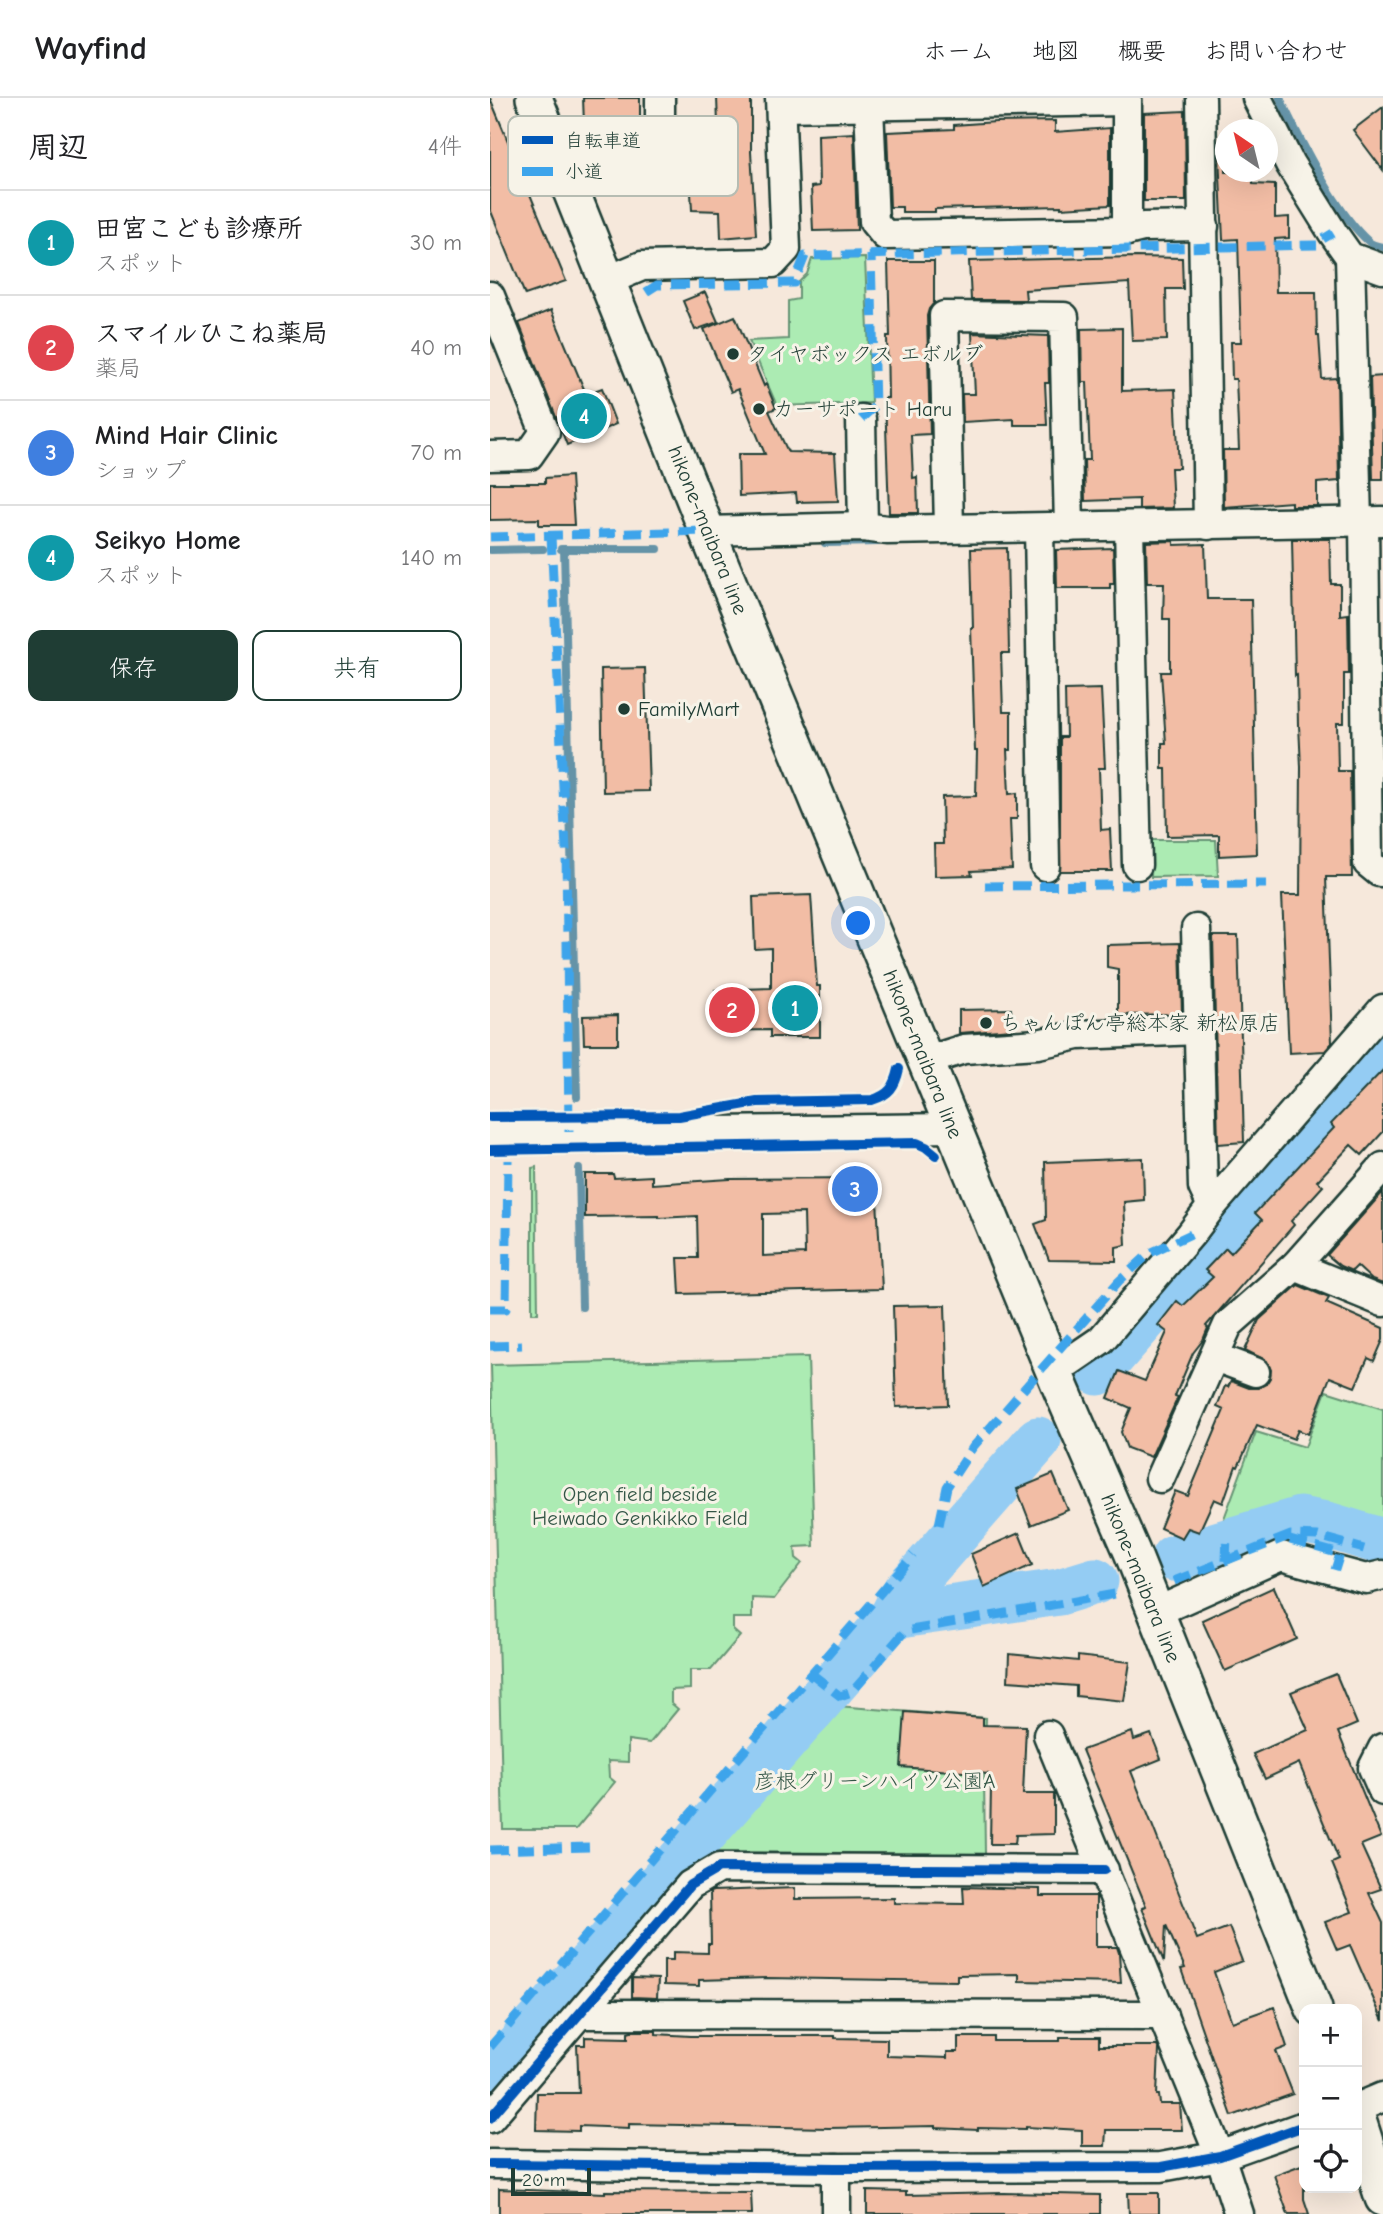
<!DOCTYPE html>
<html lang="ja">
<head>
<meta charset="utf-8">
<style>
  :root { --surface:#fff; --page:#f2f2f2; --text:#202124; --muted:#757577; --line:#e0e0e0; --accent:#1f3d34 }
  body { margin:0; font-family:"Comic Neue","Klee One",sans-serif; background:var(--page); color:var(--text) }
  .controls { position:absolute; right:21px; bottom:21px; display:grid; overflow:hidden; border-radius:14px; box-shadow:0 7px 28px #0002 }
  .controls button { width:63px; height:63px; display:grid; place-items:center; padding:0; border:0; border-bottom:2px solid var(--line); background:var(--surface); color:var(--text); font:35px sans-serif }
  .compass { position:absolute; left:725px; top:21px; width:63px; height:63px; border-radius:50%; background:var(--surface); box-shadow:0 7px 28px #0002; rotate:325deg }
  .scale { position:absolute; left:21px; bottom:18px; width:80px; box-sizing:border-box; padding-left:7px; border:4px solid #1f3d34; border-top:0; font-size:19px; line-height:24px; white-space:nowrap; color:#1f3d34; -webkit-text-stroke:5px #f7f3e8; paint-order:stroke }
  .you { position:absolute; left:369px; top:826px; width:24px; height:24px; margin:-18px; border:5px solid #fff; border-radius:50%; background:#1a73e8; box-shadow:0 0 0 10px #1a73e833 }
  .badge { display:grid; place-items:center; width:46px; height:46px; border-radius:50%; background:var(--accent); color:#fff; font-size:23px; font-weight:700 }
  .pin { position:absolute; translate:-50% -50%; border:4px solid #fff; box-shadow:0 2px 7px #0006 }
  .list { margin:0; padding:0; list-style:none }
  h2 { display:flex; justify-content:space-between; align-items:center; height:91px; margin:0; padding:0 28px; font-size:30px }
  h2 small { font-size:23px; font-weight:400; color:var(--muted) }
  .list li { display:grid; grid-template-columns:46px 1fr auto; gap:21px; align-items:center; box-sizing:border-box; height:105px; padding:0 28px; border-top:2px solid var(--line) }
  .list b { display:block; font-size:26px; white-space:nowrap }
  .list p { margin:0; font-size:23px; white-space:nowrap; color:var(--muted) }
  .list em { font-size:23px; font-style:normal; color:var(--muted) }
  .actions { display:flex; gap:14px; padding:21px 28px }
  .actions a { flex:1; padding:16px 0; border:2px solid var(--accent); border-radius:14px; text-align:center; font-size:24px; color:var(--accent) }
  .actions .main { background:var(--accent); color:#fff }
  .icon { flex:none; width:38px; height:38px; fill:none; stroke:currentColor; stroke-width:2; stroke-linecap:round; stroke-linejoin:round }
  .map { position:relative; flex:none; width:893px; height:2116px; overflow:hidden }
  header { display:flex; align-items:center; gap:42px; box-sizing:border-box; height:98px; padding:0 35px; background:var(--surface); border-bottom:2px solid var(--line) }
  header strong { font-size:33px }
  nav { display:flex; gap:38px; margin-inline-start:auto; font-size:24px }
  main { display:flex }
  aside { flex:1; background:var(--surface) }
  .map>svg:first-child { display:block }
  .green { fill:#acebb3; stroke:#669474; stroke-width:2 }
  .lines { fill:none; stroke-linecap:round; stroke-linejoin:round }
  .stream { stroke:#6593a7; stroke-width:8 }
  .river { stroke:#94ccf3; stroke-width:47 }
  .building { fill:#f2bda5; stroke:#1f3d34; stroke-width:2; fill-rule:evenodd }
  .minor-casing { stroke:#1f3d34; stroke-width:33 }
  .major-casing { stroke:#1f3d34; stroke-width:40 }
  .minor { stroke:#f7f3e8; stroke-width:28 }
  .major { stroke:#f7f3e8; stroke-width:35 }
  .quiet { stroke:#3da4eb; stroke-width:9; stroke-dasharray:18 9; stroke-linecap:butt }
  .cycleway-casing { stroke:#f7f3e8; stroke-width:15 }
  .cycleway { stroke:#0057b8; stroke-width:10 }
  .poi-dot { fill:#1f3d34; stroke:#f7f3e8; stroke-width:2.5 }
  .labels { text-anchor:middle; stroke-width:6; stroke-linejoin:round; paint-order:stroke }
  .poi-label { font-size:21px; fill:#1f3d34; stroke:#f7f3e8; text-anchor:start }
  .street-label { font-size:21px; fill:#1f3d34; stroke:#f7f3e8 }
  .park-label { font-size:21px; fill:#345747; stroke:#f7f3e8 }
  .key { fill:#f7f3e8; stroke:#b6bcb2; stroke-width:2 }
  .key-label { font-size:19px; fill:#1f3d34 }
</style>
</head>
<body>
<header>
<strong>Wayfind</strong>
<nav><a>ホーム</a><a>地図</a><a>概要</a><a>お問い合わせ</a></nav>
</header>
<main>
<aside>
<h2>周辺<small>4件</small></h2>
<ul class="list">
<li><span class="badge" style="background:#0f9aa8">1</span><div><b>田宮こども診療所</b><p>スポット</p></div><em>30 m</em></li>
<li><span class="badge" style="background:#e0444e">2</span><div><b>スマイルひこね薬局</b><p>薬局</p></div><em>40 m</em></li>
<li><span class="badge" style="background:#3f7fe0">3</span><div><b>Mind Hair Clinic</b><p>ショップ</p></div><em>70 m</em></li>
<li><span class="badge" style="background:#0f9aa8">4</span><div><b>Seikyo Home</b><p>スポット</p></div><em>140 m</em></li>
</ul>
<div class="actions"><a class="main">保存</a><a>共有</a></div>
</aside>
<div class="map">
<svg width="893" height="2116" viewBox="0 0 893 2116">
  <rect width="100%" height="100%" fill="#f6e8db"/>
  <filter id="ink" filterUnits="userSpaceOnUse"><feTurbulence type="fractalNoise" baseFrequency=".0143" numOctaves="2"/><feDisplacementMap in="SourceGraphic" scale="14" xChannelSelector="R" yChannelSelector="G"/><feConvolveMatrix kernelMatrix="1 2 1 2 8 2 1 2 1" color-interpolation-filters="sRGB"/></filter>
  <g filter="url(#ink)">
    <g class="green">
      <path d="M375 160 381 305 287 308 259 243 298 241V203L309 201V184L317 176 322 161Z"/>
      <path d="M662 742H726L728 778 661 779Z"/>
      <path d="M46 1069 48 1215H42V1070Z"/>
      <path d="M318 1259 324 1448 305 1449 306 1460 312 1465 284 1501 262 1500V1520H243V1532L250 1538 221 1572H200V1591L181 1592V1605L188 1611 160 1645 138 1642V1664L118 1663 119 1679 125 1684 86 1731H13L1 1267Z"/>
      <path d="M836 1293 893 1311V1432L825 1413 804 1414 730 1439 729 1434 766 1334 815 1349Z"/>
      <path d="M347 1608 496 1620 494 1677 495 1756 214 1754Z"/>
    </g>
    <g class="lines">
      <g class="stream">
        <path d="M790 0C809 40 846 115 878 143 882 147 888 148 893 149"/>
        <path d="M335 445 388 444"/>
        <path d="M71 451H168"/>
        <path d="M74 451 87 999"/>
        <path d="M0 452 53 451"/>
        <path d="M89 1071 92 1209"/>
      </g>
      <g class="river">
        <path d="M608 1274 893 949"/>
        <path d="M684 1460 810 1422 837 1427 893 1444"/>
        <path d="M403 1518 569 1494 605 1483"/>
        <path d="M0 1981 403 1518 415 1494 548 1342"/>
      </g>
    </g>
    <g class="building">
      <path d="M0 0 76 183 35 197 0 111Z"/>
      <path d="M93 0H150V36H151L152 43 169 44V72L130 71 128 25 94 26Z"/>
      <path d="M227 0H261V54L266 137 231 140 230 113 202 112 200 77H230Z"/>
      <path d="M893 9V72L863 32Z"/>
      <path d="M695 13 696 103H654V15Z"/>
      <path d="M565 23V34L620 30V107L571 110V108L445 111V114H412V109H400L397 34 464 31V27L506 24Z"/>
      <path d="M364 35 367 132 323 133 321 89 329 88 328 37Z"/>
      <path d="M729 56H736V74H763V86L785 87V120L799 119V140L785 141 786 194H826L827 238H829L832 281 847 280 849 383 827 385V408H801V404L734 409 733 352H749L746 281H742L741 244H751L748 141 733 142Z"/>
      <path d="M646 159 692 160 693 191H676L677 242 642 243 639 185 535 192 536 202H481L479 163Z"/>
      <path d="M398 163H444V205L439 211 437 218 440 336 421 337 423 380 427 379 428 415H399L395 300H398L397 238H400Z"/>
      <path d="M215 194 228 224 205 232 193 203Z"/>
      <path d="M61 212 96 296 112 290 126 326 77 347 29 225Z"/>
      <path d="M245 218 274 288 276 286 286 310 279 313 298 354 345 355 348 403 307 404 306 395 249 398 248 356H275L248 291 241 294 214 231Z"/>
      <path d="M632 230V293L685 291 689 370H681L683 410 649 411V401L595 403 594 362H600L597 284H592L591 231Z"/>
      <path d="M482 235 558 238 559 285H555L557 327H524V321L473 324 472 296H485Z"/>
      <path d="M893 278V381H883L880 279Z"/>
      <path d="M81 378 84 427H49V421L0 422V385H55V380Z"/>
      <path d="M802 441H840L841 486H850V517L858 516 859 576H854V625H847L848 673H860L862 779H836L842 945 835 953 799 955 792 797H810L811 669 809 627H808L807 577 805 578Z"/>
      <path d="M684 443V447L715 446 717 501H761L767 756 729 758V737L677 738 676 671H672V645H676L671 574H680V521H673L674 485H657L656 444Z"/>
      <path d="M517 450 519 555H511L513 614H521V652H517L519 696 527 695V721H520L522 771 481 773 482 777 445 778 444 746H453L452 699 486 698 487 653H485L481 530H483L481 451Z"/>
      <path d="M623 450 624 486H620V490H567L566 452Z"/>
      <path d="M155 570 159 693 113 694 111 571Z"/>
      <path d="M611 591 615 670H609L611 732 620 731 622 773H570V639H576L575 592Z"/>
      <path d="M321 797 327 888H330V939H280V932L226 933 225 892 281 890V850L265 851 263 799Z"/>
      <path d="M723 838H748L754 1044 728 1046Z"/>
      <path d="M690 845 692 916 628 917V871L617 869V847Z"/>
      <path d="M521 911 523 931 469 935V912Z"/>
      <path d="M128 917V946H94L93 918Z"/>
      <path d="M893 972V1034L872 1057 861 1047 827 1083 833 1088 801 1123 804 1127 716 1228 718 1230 713 1242 703 1255 685 1298 688 1299 661 1359 637 1350 631 1334 641 1310 618 1300 629 1273 655 1283 677 1234 668 1227 687 1203 693 1208 723 1179 715 1172 736 1150 741 1155 772 1122 765 1115 844 1030 841 1026Z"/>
      <path d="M653 1060 654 1102 634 1104 636 1147 626 1149V1163L559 1162 545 1126 556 1122 555 1064Z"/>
      <path d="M95 1076H123L124 1080 162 1078V1086L240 1081 380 1080 381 1102H387L392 1191 190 1196 188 1160H208L207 1118 169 1120V1118L95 1119ZM314 1115 315 1156 273 1158V1116Z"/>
      <path d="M893 1094V1186L882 1182 867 1168 862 1173 850 1168 837 1157Z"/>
      <path d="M808 1187 839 1200 836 1205 893 1230V1242L884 1263 878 1260 865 1289 840 1279 818 1336 808 1332 804 1341 767 1327 748 1369 746 1368 733 1405 724 1401 709 1434 698 1430 692 1440 670 1430 685 1393 698 1398 734 1312 727 1309 735 1288 738 1289 741 1283 759 1290H768L776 1286 780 1280 781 1272 777 1263 755 1252 769 1222Z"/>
      <path d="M455 1207 458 1307 406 1309 403 1208Z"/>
      <path d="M563 1376 578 1412 541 1427 527 1391Z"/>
      <path d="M529 1435 542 1467 494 1489 481 1456Z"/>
      <path d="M784 1489 807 1541 735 1573 712 1522Z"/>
      <path d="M519 1556 588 1563V1558L640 1564 634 1603 586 1598V1588L518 1583Z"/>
      <path d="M846 1576 867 1626 848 1634 891 1739 871 1747 891 1791 879 1795 893 1825V1923L860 1847 847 1852 835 1824 862 1814 842 1765 849 1762 809 1665 775 1681 763 1656 818 1632 801 1594Z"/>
      <path d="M415 1614 493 1620V1627L536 1628 533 1696H564V1736L526 1737 525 1746H500L501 1689H498V1676L411 1669Z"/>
      <path d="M642 1634 644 1642 661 1636 671 1661 641 1673 707 1841 739 1829 752 1863 724 1874 742 1924 784 1909 797 1949 786 1953 803 1996 742 2018 691 1871 695 1870 676 1827 674 1864 652 1810 656 1808 592 1652Z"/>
      <path d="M473 1789 550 1791V1798H606V1849H627L629 1855 631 1885 529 1883V1876L467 1877V1883L277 1880 209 1882V1888L174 1887V1862H183V1854L218 1855V1846H221L220 1794 223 1793 305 1790V1801L404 1800V1805L474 1806Z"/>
      <path d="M142 1880 168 1881 167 1900 142 1899Z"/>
      <path d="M141 1933H166V1936L201 1938H345V1940L397 1941V1958L457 1960V1954H468V1939H504V1943H570V1939H609V1948H667L669 1952 667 1997H669L670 2006H690L692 2032H616L615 2048H592V2032L536 2029V2031L488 2030V2032L445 2030V2028L339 2030 139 2026V2030L89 2028V2033L46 2032 47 1995H89L87 1947H95V1939L138 1940V1934Z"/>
      <path d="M814 2066V2101L819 2116H798L784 2077Z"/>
      <path d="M9 2091 115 2095V2093L261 2094 262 2116H9Z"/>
      <path d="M377 2093 416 2094V2097L514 2095 610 2097V2116H377Z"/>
      <path d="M638 2095H669V2116H639Z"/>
    </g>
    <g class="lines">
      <g class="minor-casing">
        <g id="minor">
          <path d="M170 0V24"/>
          <path d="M711 0 718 427"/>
          <path d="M767 0 800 66 843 135 860 159 893 171"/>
          <path d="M379 8 384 124 395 137 637 133 653 129 714 128"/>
          <path d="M291 9 637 3"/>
          <path d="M637 133V0"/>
          <path d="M860 159 867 424"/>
          <path d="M119 182 152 168 283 165 296 151 290 0"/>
          <path d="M0 198 55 334 39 357 0 358"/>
          <path d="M371 321 373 429"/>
          <path d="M874 423 878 765 889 774H893"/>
          <path d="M639 429 647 767"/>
          <path d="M459 430 454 218 574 219 579 429"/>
          <path d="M549 430 555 768"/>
          <path d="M217 433 373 429 397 432 893 423"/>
          <path d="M706 831 713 1089 722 1108"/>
          <path d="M436 963 474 951 548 946 588 937 708 932"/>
          <path d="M0 1036 464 1030"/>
          <path d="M805 1168 893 1204"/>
          <path d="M725 1259 765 1274"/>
          <path d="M564 1274 611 1242 701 1136 722 1108 893 911"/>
          <path d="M670 1380 738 1227 805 1168 893 1069"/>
          <path d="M666 1514 791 1458 876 1481 893 1477"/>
          <path d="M558 1637 730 2058 749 2116"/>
          <path d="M893 1650 883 1670 893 1693"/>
          <path d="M90 1916 673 1917"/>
          <path d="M867 2010 893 1999"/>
          <path d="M0 2020 200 1787 229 1770 614 1772"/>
          <path d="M0 2066 346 2070 671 2069 730 2058 814 2028"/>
          <path d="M346 2116V2070"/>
        </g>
      </g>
      <g class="major-casing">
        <g id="major">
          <path d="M44 0 217 433 572 1293 642 1454 824 1911"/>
          <path d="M867 2019 893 2100"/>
        </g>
      </g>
      <use href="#minor" class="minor"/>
      <use href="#major" class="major"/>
      <g class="quiet">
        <path d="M833 141 843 135"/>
        <path d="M156 194 167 187 304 185 315 158 827 147"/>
        <path d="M371 321 385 308 381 157"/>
        <path d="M61 438 76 752 79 1034"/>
        <path d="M0 439 217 433"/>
        <path d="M495 788 776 786"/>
        <path d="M0 1211H16L18 1062"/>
        <path d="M0 1248 32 1247"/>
        <path d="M449 1427 457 1389 483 1349 629 1183 660 1155 701 1136"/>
        <path d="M800 1442 850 1456 845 1472"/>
        <path d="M736 1463 737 1437"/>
        <path d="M684 1483 801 1437 828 1438 874 1451"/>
        <path d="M322 1576 350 1598 362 1594 415 1533 625 1496"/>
        <path d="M0 1752 100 1749"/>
        <path d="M0 1949 423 1457"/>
      </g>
      <g class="cycleway-casing">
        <g id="cycleway">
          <path d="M0 1019 189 1018 267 1004 382 1002C399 997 405 989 409 971"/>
          <path d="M0 1052 427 1045 436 1049 446 1057"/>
          <path d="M0 2020 200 1787 229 1770 614 1772"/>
          <path d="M0 2066 346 2070 671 2069 730 2058 814 2028"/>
        </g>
      </g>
      <use href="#cycleway" class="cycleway"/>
    </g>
  </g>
  <g class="poi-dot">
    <circle cx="243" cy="256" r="7"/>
    <circle cx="269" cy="311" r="7"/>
    <circle cx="134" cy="611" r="7"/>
    <circle cx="496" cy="925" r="7"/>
  </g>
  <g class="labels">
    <g class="poi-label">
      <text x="257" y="263">タイヤボックス エボルブ</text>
      <text x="283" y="318">カーサポート Haru</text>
      <text x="148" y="618">FamilyMart</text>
      <text x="510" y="932">ちゃんぽん亭総本家 新松原店</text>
    </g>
    <g class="street-label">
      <text transform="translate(218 432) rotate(68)" y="7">hikone-maibara line</text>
      <text transform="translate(433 956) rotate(68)" y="7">hikone-maibara line</text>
      <text transform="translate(651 1480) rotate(68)" y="7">hikone-maibara line</text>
    </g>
    <g class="park-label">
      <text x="150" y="1403">Open field beside<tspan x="150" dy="24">Heiwado Genkikko Field</tspan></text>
      <text x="385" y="1690">彦根グリーンハイツ公園A</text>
    </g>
  </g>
  <rect x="18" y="18" width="230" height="80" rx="10" class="key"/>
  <rect x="32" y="38" width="31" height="8" fill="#0057b8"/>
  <rect x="32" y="69" width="31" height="9" fill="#3da4eb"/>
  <g class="key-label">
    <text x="75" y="49">自転車道</text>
    <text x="75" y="80">小道</text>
  </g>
</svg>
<div class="controls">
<button>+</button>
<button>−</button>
<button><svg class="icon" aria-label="locate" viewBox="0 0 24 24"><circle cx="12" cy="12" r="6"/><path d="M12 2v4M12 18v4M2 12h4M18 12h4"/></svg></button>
</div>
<svg class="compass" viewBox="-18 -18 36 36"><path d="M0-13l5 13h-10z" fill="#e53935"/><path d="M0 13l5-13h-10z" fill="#757577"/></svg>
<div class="scale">20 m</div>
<div class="you"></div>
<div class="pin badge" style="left:305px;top:910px;background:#0f9aa8">1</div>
<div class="pin badge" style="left:242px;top:912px;background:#e0444e">2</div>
<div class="pin badge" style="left:365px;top:1091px;background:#3f7fe0">3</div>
<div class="pin badge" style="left:94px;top:318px;background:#0f9aa8">4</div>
</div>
</main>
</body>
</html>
